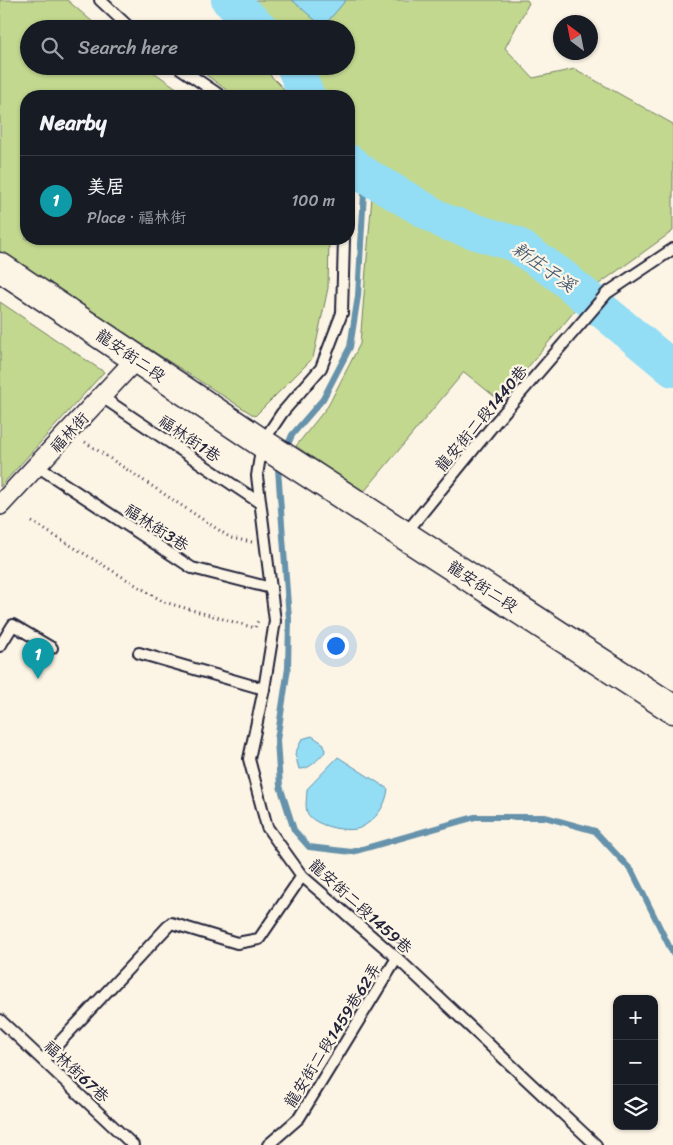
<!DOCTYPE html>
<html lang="en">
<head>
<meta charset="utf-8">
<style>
  :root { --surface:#171b24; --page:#242831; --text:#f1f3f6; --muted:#9ea1a6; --line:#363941; --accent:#1a73e8 }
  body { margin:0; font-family:Sriracha,"LXGW WenKai TC",sans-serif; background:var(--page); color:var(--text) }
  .controls { position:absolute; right:15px; bottom:15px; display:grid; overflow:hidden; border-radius:10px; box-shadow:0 1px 4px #0004 }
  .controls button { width:45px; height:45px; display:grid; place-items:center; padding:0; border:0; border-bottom:1px solid var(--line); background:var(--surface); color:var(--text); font:25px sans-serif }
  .compass { position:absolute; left:553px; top:15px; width:45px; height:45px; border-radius:50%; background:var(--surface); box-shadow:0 1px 4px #0004; rotate:328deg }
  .you { position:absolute; left:335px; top:645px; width:18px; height:18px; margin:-12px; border:4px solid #fff; border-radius:50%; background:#1a73e8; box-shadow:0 0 0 8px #1a73e833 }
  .badge { display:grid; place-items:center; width:32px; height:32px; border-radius:50%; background:var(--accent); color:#fff; font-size:16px; font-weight:700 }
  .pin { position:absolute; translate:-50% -41px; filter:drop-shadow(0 1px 2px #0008) }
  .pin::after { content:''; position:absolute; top:26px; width:18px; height:15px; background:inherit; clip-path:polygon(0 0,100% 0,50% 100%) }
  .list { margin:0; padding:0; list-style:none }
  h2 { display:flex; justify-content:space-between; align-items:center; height:65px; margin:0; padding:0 20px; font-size:21px }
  h2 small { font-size:16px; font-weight:400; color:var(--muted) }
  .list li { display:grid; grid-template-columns:32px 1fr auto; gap:15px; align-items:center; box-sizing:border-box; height:90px; padding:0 20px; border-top:1px solid var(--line) }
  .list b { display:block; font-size:19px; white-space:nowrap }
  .list p { margin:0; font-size:16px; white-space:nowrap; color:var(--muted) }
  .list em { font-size:16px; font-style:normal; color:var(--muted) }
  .icon { flex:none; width:28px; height:28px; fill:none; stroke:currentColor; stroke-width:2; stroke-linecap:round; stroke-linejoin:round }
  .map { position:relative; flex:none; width:673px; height:1145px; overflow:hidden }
  .search { position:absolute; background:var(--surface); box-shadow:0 1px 4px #0004; left:20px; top:20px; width:335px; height:55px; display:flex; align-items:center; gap:12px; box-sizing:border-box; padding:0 18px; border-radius:28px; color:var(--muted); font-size:19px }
  .panel { position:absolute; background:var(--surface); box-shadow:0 1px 4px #0004; left:20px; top:90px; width:335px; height:155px; border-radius:20px }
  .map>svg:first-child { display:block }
  .green { fill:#c2d88e; stroke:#727d64 }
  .water { fill:#93ddf5; stroke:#6692ab }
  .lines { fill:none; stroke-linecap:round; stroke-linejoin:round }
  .stream { stroke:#6692ab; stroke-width:6 }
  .river { stroke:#93ddf5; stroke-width:36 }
  .lane-casing { stroke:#22223b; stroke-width:14 }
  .street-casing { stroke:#22223b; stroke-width:22 }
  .secondary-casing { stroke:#22223b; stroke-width:31 }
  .path { stroke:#22223b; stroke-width:3; stroke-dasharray:1 4; stroke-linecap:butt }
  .lane { stroke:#fcf5e5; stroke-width:10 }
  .street { stroke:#fcf5e5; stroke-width:19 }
  .secondary { stroke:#fcf5e5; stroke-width:28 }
  .labels { text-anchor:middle; stroke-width:4.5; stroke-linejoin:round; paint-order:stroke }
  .street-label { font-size:16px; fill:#22223b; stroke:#fcf5e5 }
  .water-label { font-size:18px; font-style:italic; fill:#445a73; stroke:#fcf5e5 }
</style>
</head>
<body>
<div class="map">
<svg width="673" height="1145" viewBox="0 0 673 1145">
  <rect width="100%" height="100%" fill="#fcf5e5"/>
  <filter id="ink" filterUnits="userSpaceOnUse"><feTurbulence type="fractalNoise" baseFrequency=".02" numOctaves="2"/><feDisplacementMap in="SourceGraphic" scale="10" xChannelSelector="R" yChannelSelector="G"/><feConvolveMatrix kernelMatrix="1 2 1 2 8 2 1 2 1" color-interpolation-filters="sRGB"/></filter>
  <g filter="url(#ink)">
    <g class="green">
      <path d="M0 0H67L101 29H29V66H145L188 96H26V239H329L328 288 313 358 255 416 0 254Z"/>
      <path d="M248 0H527L529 3 505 48 533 78 575 69 673 124V231L592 289 522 232 445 209 371 164 349 142V96H322L307 66H346V29H276Z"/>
      <path d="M194 66H261L282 87 288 96H235Z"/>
      <path d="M372 196 438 237 514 257 577 308 500 401 464 372 363 493 296 446 328 406 360 344Z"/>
      <path d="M0 302 104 372 0 487Z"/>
    </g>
    <g class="water">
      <path d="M292 0H346L323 27Z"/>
      <path d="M312 736 324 744 325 752C318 759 310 770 299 769L295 754 302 739Z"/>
      <path d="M338 757 388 789C386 806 376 820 360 828 348 833 312 826 307 812 305 806 307 796 307 789Z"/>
    </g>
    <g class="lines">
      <g class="stream">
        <path d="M285 451 292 435 323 399 350 347 358 296 365 175"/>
        <path d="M280 463 278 469 289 619 288 668 277 740 280 786 294 830 309 847 352 852 475 817H545L595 831 632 871 673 954"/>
      </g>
      <g class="river">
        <path d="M229 0 261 29"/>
        <path d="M294 66 307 96"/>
        <path d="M349 162 365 175 445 222 515 244 560 275 673 369"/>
      </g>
      <g class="lane-casing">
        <g id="lane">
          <path d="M100 0 131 29"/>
          <path d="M177 66 221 96"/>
          <path d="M344 239 342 313 321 368 282 413 262 443 257 476 275 621 264 689 249 759 267 827 302 876 397 958 596 1145"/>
          <path d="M102 397 260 503"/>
          <path d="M37 466 192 568 271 588"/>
          <path d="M405 534 495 423 607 293 673 249"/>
          <path d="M0 646 13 625 52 648"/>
          <path d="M139 653 264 689"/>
          <path d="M0 1020 133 1145"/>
          <path d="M43 1060 171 923 237 943 259 939 302 876"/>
          <path d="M268 1145 299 1118 397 958"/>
        </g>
      </g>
      <g class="street-casing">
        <path id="street" d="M0 505 137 358"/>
      </g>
      <g class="secondary-casing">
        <path id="secondary" d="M0 267 262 443 673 709"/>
      </g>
      <g class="path">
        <path d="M85 442 231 538 252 542"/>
        <path d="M32 522 164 602 255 628 259 618"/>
      </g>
      <use href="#lane" class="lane"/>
      <use href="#street" class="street"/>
      <use href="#secondary" class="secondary"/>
    </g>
  </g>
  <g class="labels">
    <g class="street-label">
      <text transform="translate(131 355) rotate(34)" y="6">龍安街二段</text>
      <text transform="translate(481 418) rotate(-50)" y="6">龍安街二段1440巷</text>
      <text transform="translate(69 432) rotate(-47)" y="6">福林街</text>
      <text transform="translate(190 438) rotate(34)" y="6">福林街1巷</text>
      <text transform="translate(157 527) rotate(33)" y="6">福林街3巷</text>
      <text transform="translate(483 586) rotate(33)" y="6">龍安街二段</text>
      <text transform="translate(361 906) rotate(42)" y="6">龍安街二段1459巷</text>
      <text transform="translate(332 1035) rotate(-58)" y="6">龍安街二段1459巷62弄</text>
      <text transform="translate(77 1071) rotate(43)" y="6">福林街67巷</text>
    </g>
    <g class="water-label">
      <text transform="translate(544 267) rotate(35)" y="6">新庄子溪</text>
    </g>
  </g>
</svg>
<div class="controls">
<button>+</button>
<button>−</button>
<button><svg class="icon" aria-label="layers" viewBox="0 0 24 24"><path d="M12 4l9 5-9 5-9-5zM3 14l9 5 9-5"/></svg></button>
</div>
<svg class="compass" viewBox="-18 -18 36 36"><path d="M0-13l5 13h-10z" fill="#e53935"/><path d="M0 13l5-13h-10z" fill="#9ea1a6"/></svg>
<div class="you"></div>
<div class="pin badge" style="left:38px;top:679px;background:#0f9aa8">1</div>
<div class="search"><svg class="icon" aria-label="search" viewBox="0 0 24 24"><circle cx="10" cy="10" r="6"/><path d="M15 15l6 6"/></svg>Search here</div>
<section class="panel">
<h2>Nearby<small></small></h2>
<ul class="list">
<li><span class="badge" style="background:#0f9aa8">1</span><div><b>美居</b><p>Place · 福林街</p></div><em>100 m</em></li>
</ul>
</section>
</div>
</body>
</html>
